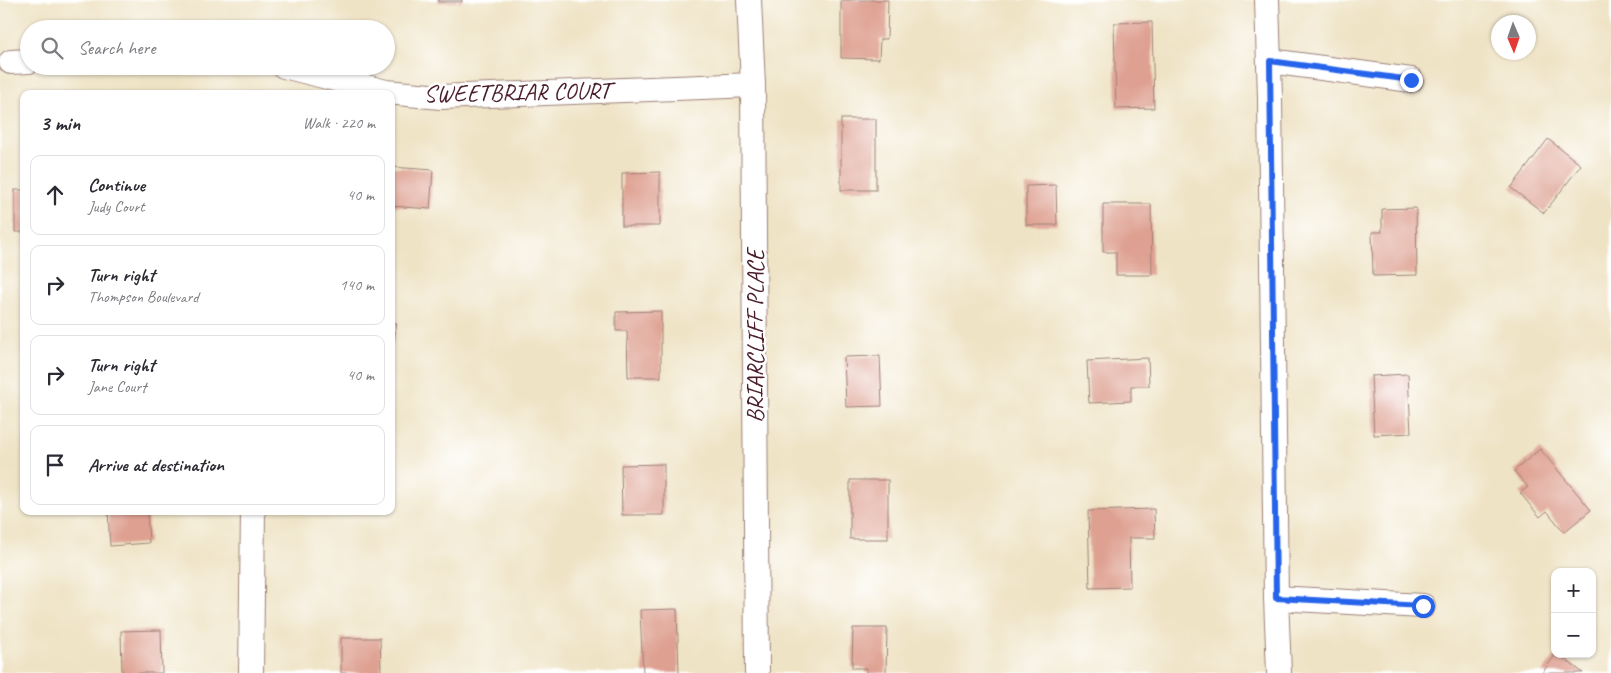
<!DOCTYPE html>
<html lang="en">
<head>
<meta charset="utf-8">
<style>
  :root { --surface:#fff; --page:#f2f2f3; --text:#2b2b33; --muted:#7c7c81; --line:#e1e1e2 }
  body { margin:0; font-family:Caveat,sans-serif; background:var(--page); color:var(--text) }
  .controls { position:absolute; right:15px; bottom:15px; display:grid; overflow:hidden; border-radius:10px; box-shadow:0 1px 4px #0004 }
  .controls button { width:45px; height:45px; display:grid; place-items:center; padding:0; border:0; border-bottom:1px solid var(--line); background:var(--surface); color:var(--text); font:25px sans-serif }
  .compass { position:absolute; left:1491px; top:15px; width:45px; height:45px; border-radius:50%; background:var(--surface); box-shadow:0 1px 4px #0004; rotate:178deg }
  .stop { position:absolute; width:15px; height:15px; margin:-11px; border:4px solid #2563eb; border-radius:50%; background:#fff }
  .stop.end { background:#2563eb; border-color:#fff; box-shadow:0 1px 5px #0008 }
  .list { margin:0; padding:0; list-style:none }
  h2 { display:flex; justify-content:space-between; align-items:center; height:65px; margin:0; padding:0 20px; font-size:21px }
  h2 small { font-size:16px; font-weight:400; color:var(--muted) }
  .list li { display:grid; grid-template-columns:32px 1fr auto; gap:15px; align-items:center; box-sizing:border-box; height:80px; margin:0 10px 10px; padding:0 10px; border:1px solid var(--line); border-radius:10px }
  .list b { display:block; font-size:19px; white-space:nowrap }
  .list p { margin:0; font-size:16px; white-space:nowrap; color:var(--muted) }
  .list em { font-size:16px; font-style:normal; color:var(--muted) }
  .icon { flex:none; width:28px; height:28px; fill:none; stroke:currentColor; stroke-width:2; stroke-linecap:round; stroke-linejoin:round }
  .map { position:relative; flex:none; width:1611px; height:673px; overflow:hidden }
  .search { position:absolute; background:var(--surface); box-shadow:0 1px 4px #0004; left:20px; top:20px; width:375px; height:55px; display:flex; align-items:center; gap:12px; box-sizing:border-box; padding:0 18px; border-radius:28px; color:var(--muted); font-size:19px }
  .panel { position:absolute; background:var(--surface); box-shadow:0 1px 4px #0004; left:20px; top:90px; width:375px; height:425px; border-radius:10px }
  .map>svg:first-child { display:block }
  .building { fill:#dea091 }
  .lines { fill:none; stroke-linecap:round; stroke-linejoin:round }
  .street-casing { stroke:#9c8178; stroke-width:26 }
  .street { stroke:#fff; stroke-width:24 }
  .route { stroke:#2563eb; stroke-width:6 }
  .labels { text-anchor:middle; stroke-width:5; stroke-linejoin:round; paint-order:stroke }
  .street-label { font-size:24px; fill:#4a1f2b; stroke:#fff }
</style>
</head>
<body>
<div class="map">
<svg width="1611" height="673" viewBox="0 0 1611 673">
  <rect width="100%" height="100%" fill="#fff"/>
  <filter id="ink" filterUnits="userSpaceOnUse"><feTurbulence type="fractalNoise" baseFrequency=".02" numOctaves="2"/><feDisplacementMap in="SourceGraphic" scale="10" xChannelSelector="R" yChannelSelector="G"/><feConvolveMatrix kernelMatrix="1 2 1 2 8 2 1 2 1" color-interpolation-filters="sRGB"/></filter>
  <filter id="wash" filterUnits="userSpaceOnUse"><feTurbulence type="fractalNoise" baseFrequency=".0096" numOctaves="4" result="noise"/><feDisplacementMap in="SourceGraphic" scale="20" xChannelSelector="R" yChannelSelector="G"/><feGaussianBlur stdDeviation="1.12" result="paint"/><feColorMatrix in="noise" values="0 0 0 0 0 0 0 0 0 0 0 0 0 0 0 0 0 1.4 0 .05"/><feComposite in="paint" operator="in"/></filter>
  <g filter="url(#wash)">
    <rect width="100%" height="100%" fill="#efe3c5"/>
    <g id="blocks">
      <g class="building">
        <rect x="438" y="0" width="24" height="2"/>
        <path d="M841 0H888L887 39H880L879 59 841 58Z"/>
        <path d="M1152 22 1154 108 1116 109 1114 23Z"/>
        <rect x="841" y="119" width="35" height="71"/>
        <path d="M1548 139 1581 165 1544 213 1511 188Z"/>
        <path d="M391 167 433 170 430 209 391 206Z"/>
        <path d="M660 172V226H622V173Z"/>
        <path d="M1056 185 1057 225H1026V186Z"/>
        <rect x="15" y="190" width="9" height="42"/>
        <path d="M1103 204H1151L1152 275H1116V252H1103Z"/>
        <path d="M1416 208 1417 275 1373 276 1372 232H1382V209Z"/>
        <path d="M661 311V377H628L627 331H616V312Z"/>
        <path d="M391 322 397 323 392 347H391Z"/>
        <path d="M880 356 882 406 846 407 844 357Z"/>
        <path d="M1148 358 1149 386H1131V401L1089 403 1087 361Z"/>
        <path d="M1408 374 1411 433 1374 435 1371 376Z"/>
        <path d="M1540 449 1591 510 1564 532 1547 511 1540 517 1520 493 1528 487 1514 471Z"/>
        <path d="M664 464V515H622L621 465Z"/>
        <rect x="850" y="480" width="38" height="59"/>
        <path d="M1154 509 1155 538H1129L1130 587 1090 588 1088 511Z"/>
        <path d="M108 511H147L149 543 110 546Z"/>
        <path d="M341 511H379V513L341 514Z"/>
        <path d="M677 609 679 673H643L640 610Z"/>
        <path d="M853 628H887L886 673H866V668H852Z"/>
        <path d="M161 630 162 673H122L121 631Z"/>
        <path d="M341 638H380L381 673H341Z"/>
        <path d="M1556 654H1558L1583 673H1542Z"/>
      </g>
    </g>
  </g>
  <g filter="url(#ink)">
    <use href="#blocks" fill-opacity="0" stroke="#9c8178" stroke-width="1"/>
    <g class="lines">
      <g class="street-casing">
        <g id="street">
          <path d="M749 0 753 85 757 673"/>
          <path d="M1267 0 1270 98 1276 598 1279 673"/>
          <path d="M1270 61 1411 80"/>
          <path d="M11 62 29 61"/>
          <path d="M284 66 386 92 441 97 753 85"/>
          <path d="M1276 598 1423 606"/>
          <path d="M251 673 253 511"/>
        </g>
      </g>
      <use href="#street" class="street"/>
    </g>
  </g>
  <g class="lines" filter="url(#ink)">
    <path class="route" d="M1411 80 1270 61 1276 598 1423 606"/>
  </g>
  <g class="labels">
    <g class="street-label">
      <text transform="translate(517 92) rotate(-1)" y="8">SWEETBRIAR COURT</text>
      <text transform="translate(755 336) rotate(-90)" y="8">BRIARCLIFF PLACE</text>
    </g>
  </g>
</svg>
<div class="controls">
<button>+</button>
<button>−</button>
</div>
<svg class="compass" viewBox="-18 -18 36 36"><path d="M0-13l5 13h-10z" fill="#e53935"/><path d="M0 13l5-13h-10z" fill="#7c7c81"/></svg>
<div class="stop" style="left:1423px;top:606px"></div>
<div class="stop end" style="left:1411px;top:80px"></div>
<div class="search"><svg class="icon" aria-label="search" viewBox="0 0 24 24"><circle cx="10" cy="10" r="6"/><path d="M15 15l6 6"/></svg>Search here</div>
<section class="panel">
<h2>3 min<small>Walk · 220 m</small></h2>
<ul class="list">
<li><svg class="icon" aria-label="ahead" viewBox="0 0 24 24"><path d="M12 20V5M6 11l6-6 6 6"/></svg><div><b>Continue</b><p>Judy Court</p></div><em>40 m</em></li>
<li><svg class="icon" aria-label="right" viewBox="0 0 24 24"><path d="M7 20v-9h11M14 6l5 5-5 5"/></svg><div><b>Turn right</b><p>Thompson Boulevard</p></div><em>140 m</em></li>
<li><svg class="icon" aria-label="right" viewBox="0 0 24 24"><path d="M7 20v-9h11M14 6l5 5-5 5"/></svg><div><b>Turn right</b><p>Jane Court</p></div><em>40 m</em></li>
<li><svg class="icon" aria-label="arrive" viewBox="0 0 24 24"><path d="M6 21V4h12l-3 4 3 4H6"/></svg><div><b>Arrive at destination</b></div></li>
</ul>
</section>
</div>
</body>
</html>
